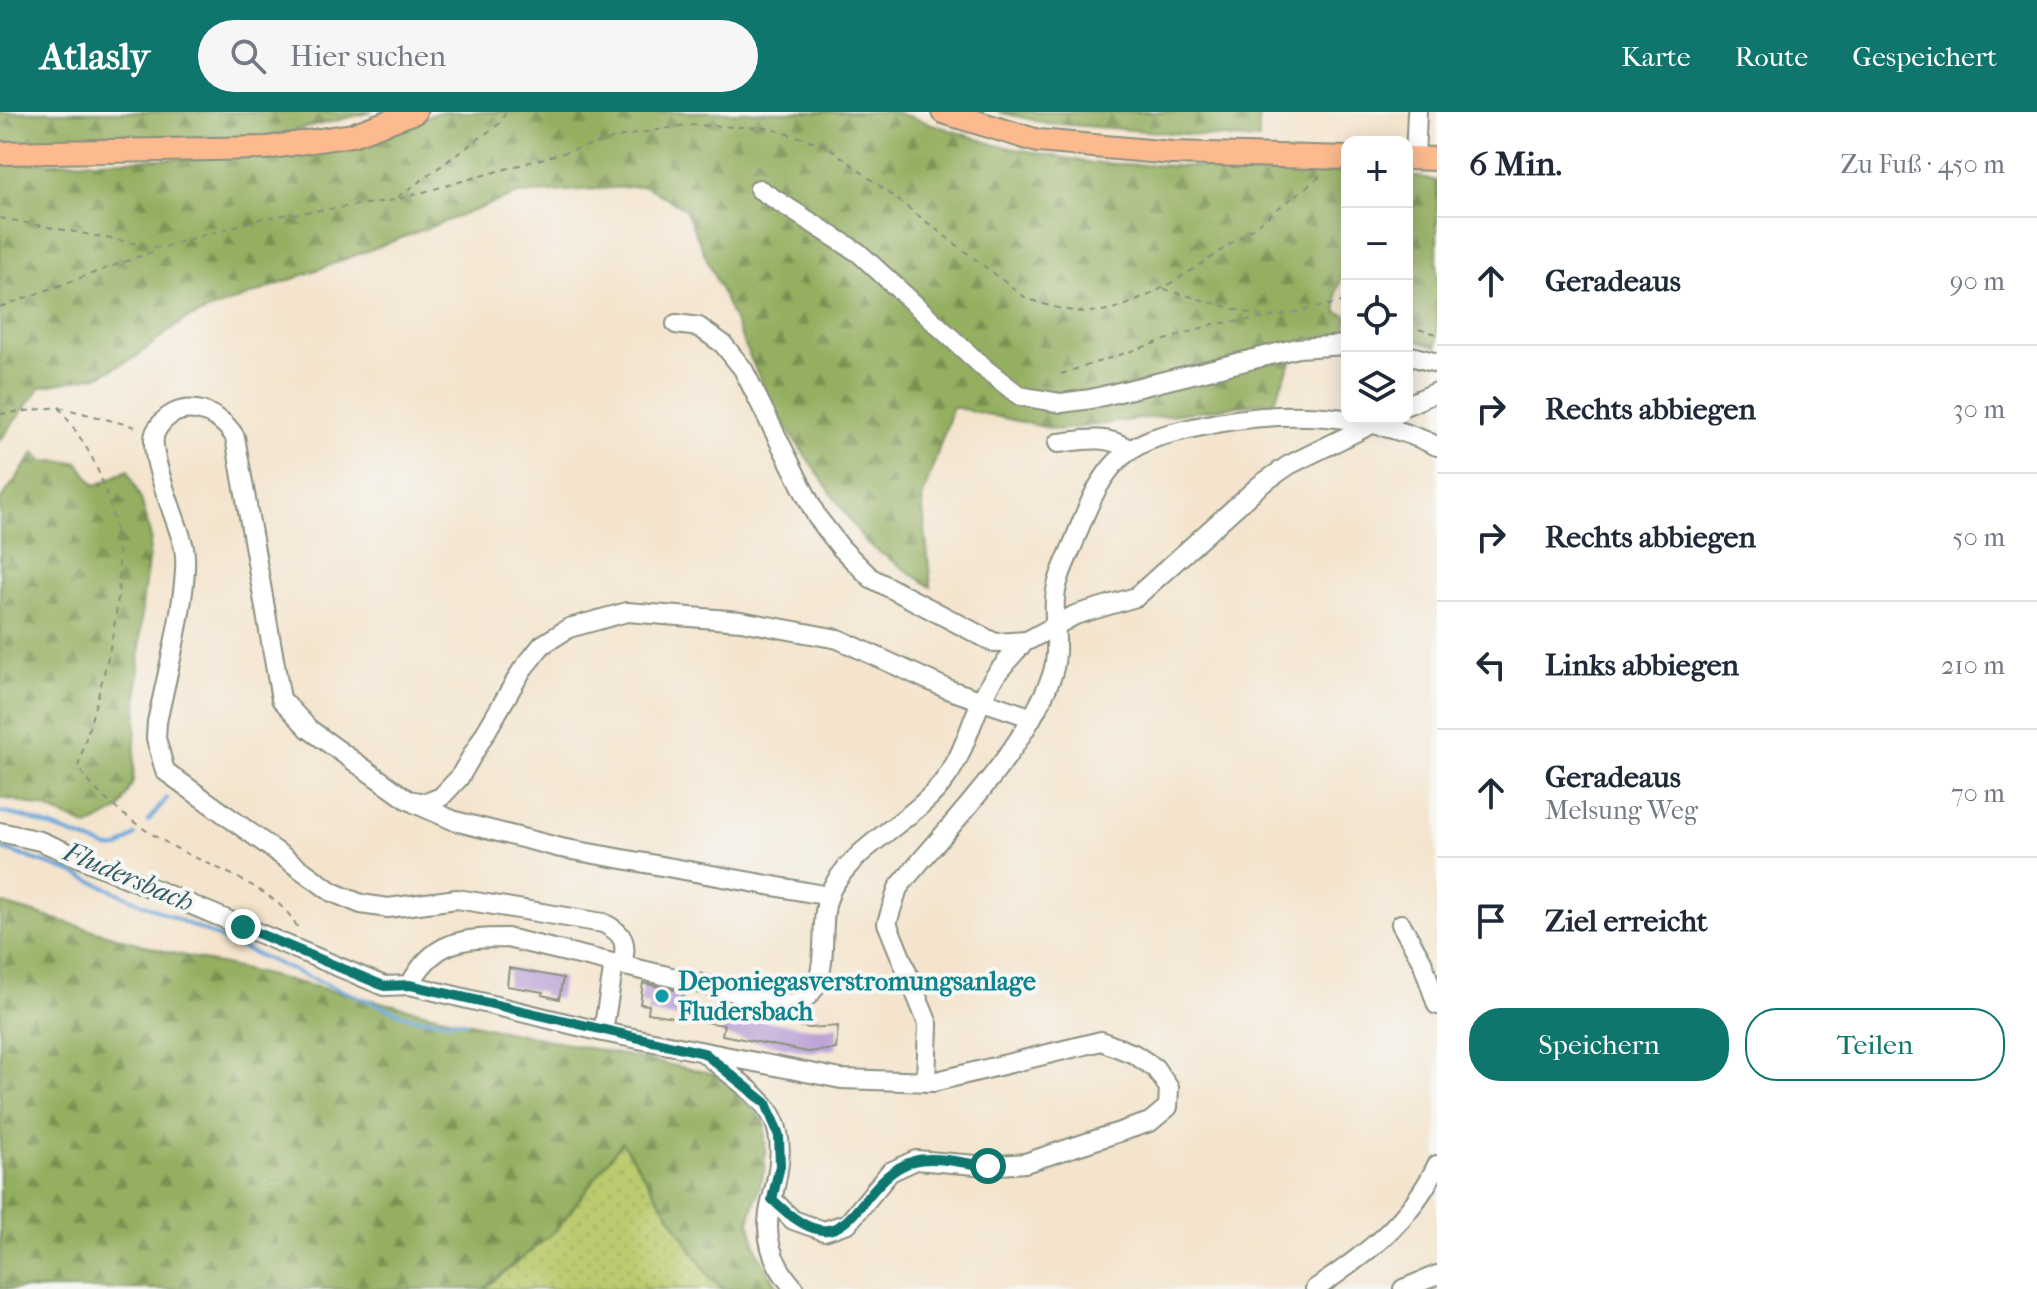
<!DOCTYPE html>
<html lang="de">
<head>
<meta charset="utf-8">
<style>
  :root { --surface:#fff; --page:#f6f6f7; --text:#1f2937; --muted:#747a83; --line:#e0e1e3; --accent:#0f766e }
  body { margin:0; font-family:"IM FELL French Canon",serif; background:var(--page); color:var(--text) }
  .controls { position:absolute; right:24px; top:24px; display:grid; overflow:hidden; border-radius:16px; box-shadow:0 4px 20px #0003 }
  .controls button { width:72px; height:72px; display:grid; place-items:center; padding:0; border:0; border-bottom:2px solid var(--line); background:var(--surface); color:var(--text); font:40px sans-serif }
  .stop { position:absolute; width:24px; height:24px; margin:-18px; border:6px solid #0f766e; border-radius:50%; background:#fff }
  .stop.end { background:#0f766e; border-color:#fff; box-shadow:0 2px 8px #0008 }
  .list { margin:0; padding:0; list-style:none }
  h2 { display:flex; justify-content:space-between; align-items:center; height:104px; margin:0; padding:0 32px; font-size:34px }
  h2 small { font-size:26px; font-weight:400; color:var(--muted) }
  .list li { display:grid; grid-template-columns:52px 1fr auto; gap:24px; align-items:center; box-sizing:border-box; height:128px; padding:0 32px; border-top:2px solid var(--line) }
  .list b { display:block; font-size:30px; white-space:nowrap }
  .list p { margin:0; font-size:26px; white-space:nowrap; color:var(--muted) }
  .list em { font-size:26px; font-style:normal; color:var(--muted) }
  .actions { display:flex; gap:16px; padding:24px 32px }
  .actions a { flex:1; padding:18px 0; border:2px solid var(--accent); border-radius:32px; text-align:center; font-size:28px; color:var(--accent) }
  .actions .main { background:var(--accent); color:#fff }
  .icon { flex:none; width:44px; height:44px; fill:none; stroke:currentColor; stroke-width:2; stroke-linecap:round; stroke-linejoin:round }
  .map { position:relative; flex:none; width:1437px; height:1177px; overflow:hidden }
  header { display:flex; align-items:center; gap:48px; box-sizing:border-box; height:112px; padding:0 40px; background:var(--accent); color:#fff }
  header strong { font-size:38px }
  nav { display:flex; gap:44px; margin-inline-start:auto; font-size:28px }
  .search { width:560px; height:72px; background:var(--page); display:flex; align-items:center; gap:20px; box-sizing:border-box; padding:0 28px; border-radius:44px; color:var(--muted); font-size:30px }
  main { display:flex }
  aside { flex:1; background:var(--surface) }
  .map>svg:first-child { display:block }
  .grass { fill:url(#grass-dots); stroke:#6d8451; stroke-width:2 }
  .forest { fill:url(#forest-firs); stroke:#5a764a; stroke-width:2 }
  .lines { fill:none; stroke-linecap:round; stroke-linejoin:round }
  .stream { stroke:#68a6da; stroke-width:4 }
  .building { fill:#b496d2 }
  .minor-casing { stroke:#8a9080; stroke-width:22 }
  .major-casing { stroke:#8a9080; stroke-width:26 }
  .path { stroke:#8a9080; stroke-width:2; stroke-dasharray:6 6; stroke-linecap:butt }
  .minor { stroke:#fff; stroke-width:18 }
  .major { stroke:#fcba8e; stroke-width:22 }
  .route { stroke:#0f766e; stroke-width:10 }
  .culture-dot { fill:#0f9aa8; stroke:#f6f6f2; stroke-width:3 }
  .labels { text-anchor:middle; stroke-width:8; stroke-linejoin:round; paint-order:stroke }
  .culture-label { font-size:26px; font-weight:bold; fill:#0d838f; stroke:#f6f6f2; text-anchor:start }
  .water-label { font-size:28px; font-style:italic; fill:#355c66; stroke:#f6f6f2 }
</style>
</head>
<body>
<header>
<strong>Atlasly</strong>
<div class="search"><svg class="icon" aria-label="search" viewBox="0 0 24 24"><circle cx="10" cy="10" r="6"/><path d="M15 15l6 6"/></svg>Hier suchen</div>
<nav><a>Karte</a><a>Route</a><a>Gespeichert</a></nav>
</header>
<main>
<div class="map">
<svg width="1437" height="1177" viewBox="0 0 1437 1177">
  <defs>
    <pattern id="grass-dots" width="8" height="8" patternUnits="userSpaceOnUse" patternTransform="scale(2)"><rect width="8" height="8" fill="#bbcb6e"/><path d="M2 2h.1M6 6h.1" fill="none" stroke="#a0af60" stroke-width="1.8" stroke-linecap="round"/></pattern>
    <pattern id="forest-firs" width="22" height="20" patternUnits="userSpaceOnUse" patternTransform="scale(2)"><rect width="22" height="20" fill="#94af61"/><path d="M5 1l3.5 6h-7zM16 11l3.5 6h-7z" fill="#789051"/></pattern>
  </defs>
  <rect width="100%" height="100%" fill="#f6f6f2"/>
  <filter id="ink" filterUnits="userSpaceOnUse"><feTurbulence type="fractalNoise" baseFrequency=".0125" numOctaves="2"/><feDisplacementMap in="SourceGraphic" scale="16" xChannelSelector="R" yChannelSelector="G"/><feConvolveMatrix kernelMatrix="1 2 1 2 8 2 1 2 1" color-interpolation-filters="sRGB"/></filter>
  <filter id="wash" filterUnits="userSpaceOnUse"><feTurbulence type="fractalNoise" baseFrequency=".006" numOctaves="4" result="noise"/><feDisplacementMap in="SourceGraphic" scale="32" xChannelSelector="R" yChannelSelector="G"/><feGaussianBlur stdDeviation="1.8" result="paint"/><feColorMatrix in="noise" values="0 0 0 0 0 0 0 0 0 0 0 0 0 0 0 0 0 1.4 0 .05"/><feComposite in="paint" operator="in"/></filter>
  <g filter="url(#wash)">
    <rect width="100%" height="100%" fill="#f4e4cd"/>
    <path class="grass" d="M622 1030 713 1170 726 1177H484L557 1117Z"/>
    <g class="forest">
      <path d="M0 0H372L277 23 0 31Z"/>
      <path d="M439 0H895L996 33 1092 51 1347 60V155L1337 178V200L1347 203V224L1301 228 1274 289 1058 318 953 295 922 387 931 475 866 431 773 297 685 97 645 74 518 82 184 208 137 244 101 263 41 275 0 328V52L225 45 375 25Z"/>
      <path d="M998 0H1259V28L1046 11Z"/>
      <path d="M1407 62 1437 69V235L1407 225Z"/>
      <path d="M35 340 42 349 78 350 95 374 128 358 142 390 151 426 142 493 133 670 120 697 88 715 46 696 0 685V389Z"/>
      <path d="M0 791 164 839 487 915 719 963 765 1010V1056L749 1110 758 1141 779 1177H726L713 1170 622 1030 557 1117 484 1177H0Z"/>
    </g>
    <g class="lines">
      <g class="stream">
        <path d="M0 700 24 705 109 736H119L135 723"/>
        <path d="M148 709 167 686"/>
        <path d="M0 736 69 759 303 863 412 906 466 910"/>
      </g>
    </g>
    <g id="blocks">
      <g class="building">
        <path d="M509 856 563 866 559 887 542 883 543 880 507 874Z"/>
        <path d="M643 871 684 880 682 892 715 898 714 901 810 916 838 914 836 937 808 940 722 923 724 913 648 901 649 893 640 892Z"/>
      </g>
    </g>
  </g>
  <g filter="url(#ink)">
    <use href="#blocks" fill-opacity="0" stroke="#8a9080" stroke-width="2"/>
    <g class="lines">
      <g class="minor-casing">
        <g id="minor">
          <path d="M1415 47 1417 0"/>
          <path d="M759 77 859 141 984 256 1020 284 1061 291 1091 287 1298 236 1347 233"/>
          <path d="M676 212 699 215 723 232 743 257 817 405 841 436 871 466 995 531 1027 529 1075 503 1136 485 1260 373 1289 353 1374 311"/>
          <path d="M1407 243 1437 251"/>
          <path d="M1407 293 1437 280"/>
          <path d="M1058 331C1083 328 1108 322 1130 338"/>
          <path d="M414 691 455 709 561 736 829 784"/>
          <path d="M0 720 40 729 384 874 410 873C432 829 462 826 507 826L790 893C841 880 812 812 832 776 859 729 915 709 946 666 967 637 972 602 990 572 999 556 1013 543 1025 529"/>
          <path d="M1401 812 1422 849 1437 893"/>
          <path d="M622 853C628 831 624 821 603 811L457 787 388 796 361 792 332 780 165 659 156 626 157 610C165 572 191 470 184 436 179 411 145 339 156 319 175 285 217 295 235 325L281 587 309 617 408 688 426 691 441 685 459 666 522 558 542 533 569 516 627 500 741 509 838 527 950 578 1030 605"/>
          <path d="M410 873 603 920 841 967 933 970 1101 929 1134 942 1155 956 1169 976 1168 995 1150 1010 1025 1051 988 1054 916 1048 890 1060 848 1111 824 1119 793 1108 772 1087C795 999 765 992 704 941"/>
          <path d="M603 920 614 852"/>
          <path d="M926 970 928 912 887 811 898 776C951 711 1020 645 1051 566 1061 540 1053 513 1055 487 1056 468 1067 447 1074 430 1086 398 1101 357 1131 338 1149 325 1172 321 1193 316 1274 297 1361 298 1437 334"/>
          <path d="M772 1087C762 1122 771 1151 795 1177"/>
          <path d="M1315 1177C1366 1142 1410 1110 1437 1053"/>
          <path d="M1403 1177 1437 1163"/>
        </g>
      </g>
      <g class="major-casing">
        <g id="major">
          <path d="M943 0 1038 29 1172 41 1347 46"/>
          <path d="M0 41 267 36 352 23 415 0"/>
          <path d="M1407 46 1437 47"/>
        </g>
      </g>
      <g class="path">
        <path d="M398 85 499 12 506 0"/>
        <path d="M0 106 160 136 263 106 395 88 623 24 686 13 768 16 826 33 1026 186C1056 197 1084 205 1116 196 1175 180 1270 102 1322 63"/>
        <path d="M1164 177 1266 206"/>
        <path d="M0 195 157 138"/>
        <path d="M1407 214 1437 222"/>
        <path d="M1061 262 1214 212 1267 206 1347 189"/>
        <path d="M59 295C71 313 86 332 95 352 144 462 107 546 78 655 98 686 135 713 167 731 205 754 281 775 299 819"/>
        <path d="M0 302 59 295 140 316"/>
      </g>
      <use href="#minor" class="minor"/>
      <use href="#major" class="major"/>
    </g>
  </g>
  <g class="lines" filter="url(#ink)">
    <path class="route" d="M243 815 384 874 410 873 704 941 766 991 779 1024 780 1054 772 1087C854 1168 851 1068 914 1049 933 1043 967 1052 988 1054"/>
  </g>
  <circle class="culture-dot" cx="662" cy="884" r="8"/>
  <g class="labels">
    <g class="culture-label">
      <text x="678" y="878">Deponiegasverstromungsanlage<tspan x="678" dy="30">Fludersbach</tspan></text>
    </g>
    <g class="water-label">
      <text transform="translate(129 764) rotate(23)" y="10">Fludersbach</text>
    </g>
  </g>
</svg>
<div class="controls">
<button>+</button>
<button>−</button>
<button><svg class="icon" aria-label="locate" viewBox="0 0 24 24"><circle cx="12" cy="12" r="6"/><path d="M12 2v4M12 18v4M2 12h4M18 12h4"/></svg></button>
<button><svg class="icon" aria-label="layers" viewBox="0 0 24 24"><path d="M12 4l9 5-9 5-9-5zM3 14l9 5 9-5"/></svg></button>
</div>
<div class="stop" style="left:988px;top:1054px"></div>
<div class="stop end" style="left:243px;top:815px"></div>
</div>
<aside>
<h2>6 Min.<small>Zu Fuß · 450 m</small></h2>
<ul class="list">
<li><svg class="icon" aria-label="ahead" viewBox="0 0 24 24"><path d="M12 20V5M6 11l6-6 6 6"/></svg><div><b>Geradeaus</b></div><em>90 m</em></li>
<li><svg class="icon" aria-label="right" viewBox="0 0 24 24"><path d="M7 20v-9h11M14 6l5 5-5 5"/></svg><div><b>Rechts abbiegen</b></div><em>30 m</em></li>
<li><svg class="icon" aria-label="right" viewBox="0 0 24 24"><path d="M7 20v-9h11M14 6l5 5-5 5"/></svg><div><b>Rechts abbiegen</b></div><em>50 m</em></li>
<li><svg class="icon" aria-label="left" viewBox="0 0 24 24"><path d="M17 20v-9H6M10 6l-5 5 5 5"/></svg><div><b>Links abbiegen</b></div><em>210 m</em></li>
<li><svg class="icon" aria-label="ahead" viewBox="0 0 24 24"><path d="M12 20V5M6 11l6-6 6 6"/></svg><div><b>Geradeaus</b><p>Melsung Weg</p></div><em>70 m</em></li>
<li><svg class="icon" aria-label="arrive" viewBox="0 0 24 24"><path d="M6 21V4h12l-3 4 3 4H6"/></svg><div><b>Ziel erreicht</b></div></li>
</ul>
<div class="actions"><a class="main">Speichern</a><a>Teilen</a></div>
</aside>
</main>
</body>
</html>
